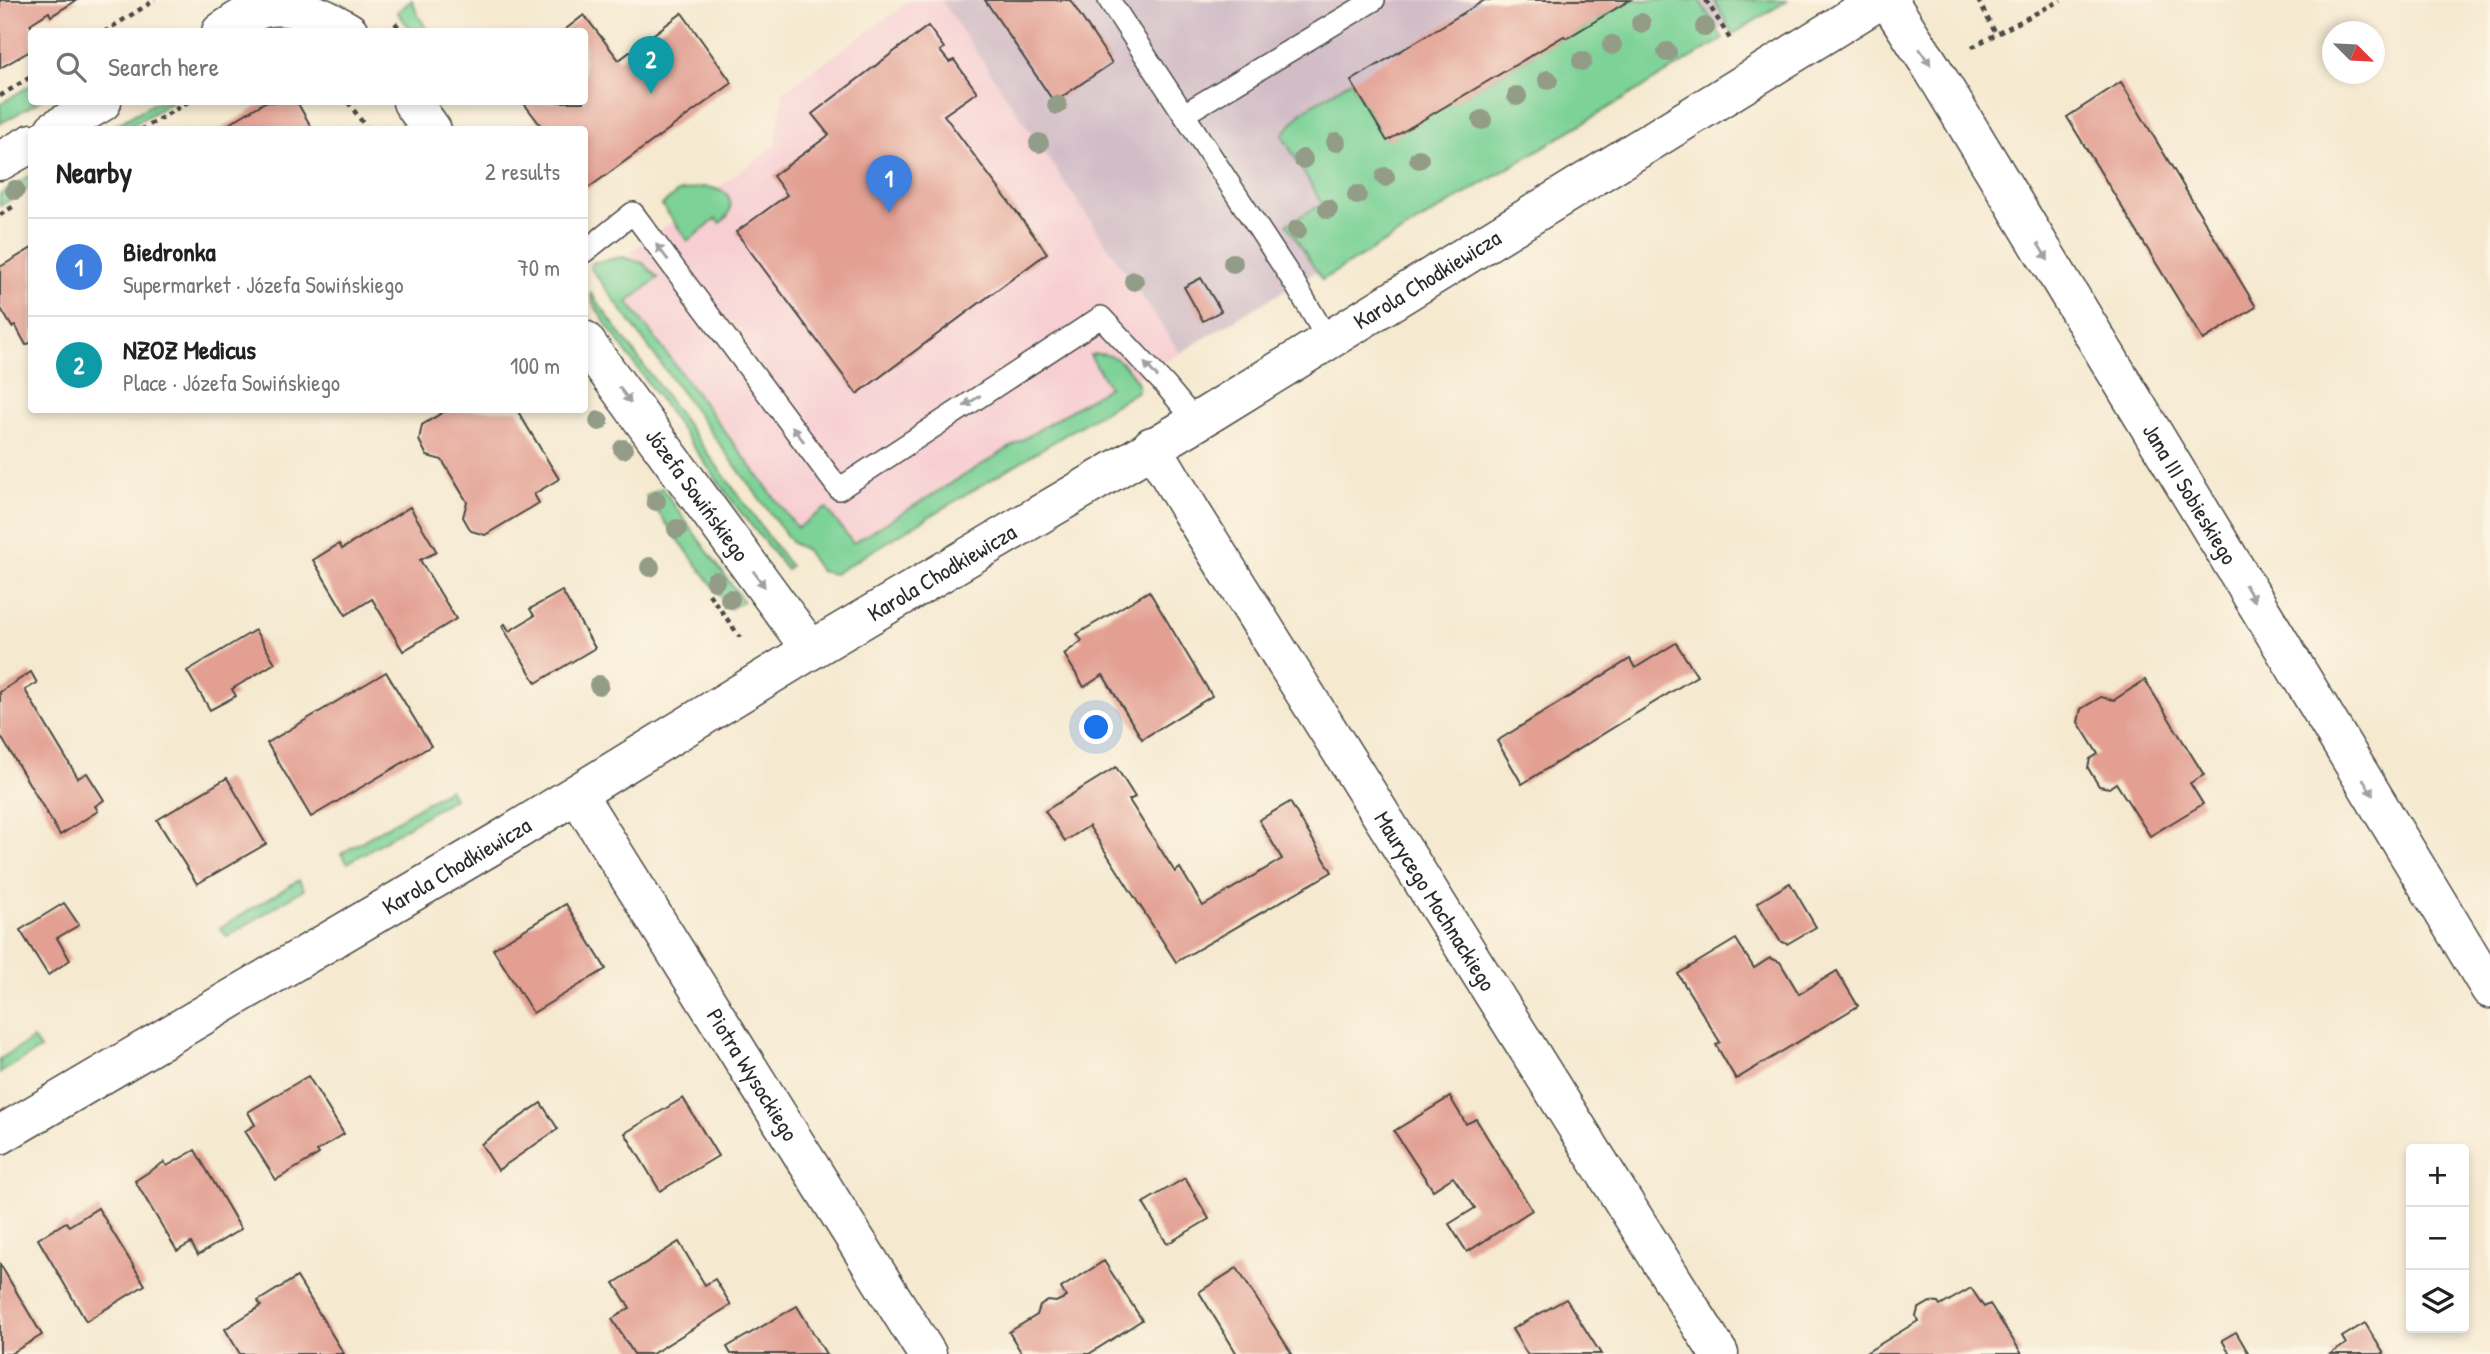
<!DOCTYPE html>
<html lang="en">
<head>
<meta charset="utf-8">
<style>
  :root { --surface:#fff; --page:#f6f6f6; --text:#202124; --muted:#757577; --line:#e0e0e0; --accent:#d93025 }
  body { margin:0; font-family:"Patrick Hand",sans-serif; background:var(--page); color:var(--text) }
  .controls { position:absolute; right:21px; bottom:21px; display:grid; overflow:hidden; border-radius:7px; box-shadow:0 4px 10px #0003 }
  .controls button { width:63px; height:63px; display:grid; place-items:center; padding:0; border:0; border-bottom:2px solid var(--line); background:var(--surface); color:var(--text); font:35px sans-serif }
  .compass { position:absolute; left:2322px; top:21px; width:63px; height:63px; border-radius:50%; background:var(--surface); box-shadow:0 4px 10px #0003; rotate:114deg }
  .you { position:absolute; left:1097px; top:728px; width:24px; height:24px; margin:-18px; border:5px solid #fff; border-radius:50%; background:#1a73e8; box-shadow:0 0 0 10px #1a73e833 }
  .badge { display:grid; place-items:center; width:46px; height:46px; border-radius:50%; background:var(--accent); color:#fff; font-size:23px; font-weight:700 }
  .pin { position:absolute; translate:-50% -58px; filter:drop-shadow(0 2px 4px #0008) }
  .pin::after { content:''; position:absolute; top:37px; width:24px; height:21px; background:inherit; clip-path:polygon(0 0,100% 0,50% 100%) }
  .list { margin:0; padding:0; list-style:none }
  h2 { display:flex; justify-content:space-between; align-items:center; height:91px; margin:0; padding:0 28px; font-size:30px }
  h2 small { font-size:23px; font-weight:400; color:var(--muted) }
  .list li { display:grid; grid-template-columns:46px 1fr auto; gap:21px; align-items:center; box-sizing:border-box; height:98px; padding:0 28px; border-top:2px solid var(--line) }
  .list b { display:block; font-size:26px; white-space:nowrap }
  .list p { margin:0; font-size:23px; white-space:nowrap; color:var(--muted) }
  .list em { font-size:23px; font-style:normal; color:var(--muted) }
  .icon { flex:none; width:38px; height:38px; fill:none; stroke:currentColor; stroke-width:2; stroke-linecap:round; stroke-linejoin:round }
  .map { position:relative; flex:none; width:2490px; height:1354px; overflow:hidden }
  .search { position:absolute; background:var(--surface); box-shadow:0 4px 10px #0003; left:28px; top:28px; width:560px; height:77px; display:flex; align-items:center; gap:18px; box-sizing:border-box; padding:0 24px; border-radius:7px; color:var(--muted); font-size:26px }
  .panel { position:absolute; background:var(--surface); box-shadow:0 4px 10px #0003; left:28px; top:126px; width:560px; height:287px; border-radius:7px }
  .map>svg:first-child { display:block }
  .built { fill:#f7cfd3 }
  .industrial { fill:#d2bdc7 }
  .green { fill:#7bd297; stroke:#537e61; stroke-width:2 }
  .building { fill:#e29f92 }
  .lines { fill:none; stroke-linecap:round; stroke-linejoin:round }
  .service-casing { stroke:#494844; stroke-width:24 }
  .minor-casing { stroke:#494844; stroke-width:41 }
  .tertiary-casing { stroke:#494844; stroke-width:41 }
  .path { stroke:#494844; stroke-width:4.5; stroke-dasharray:5 5; stroke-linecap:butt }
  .service { stroke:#fff; stroke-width:21 }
  .minor { stroke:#fff; stroke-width:38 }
  .tertiary { stroke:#fff; stroke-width:38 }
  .tree { fill:#939c87 }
  .oneway { fill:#a0a0a0 }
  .labels { text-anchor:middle; stroke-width:6; stroke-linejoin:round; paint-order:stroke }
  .street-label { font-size:23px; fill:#2b2b2b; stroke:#fcf5e5 }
</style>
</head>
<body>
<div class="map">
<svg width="2490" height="1354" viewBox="0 0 2490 1354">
  <rect width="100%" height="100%" fill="#fcf5e5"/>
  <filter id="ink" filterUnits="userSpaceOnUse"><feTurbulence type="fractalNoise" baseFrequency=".0143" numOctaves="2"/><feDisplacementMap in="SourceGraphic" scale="14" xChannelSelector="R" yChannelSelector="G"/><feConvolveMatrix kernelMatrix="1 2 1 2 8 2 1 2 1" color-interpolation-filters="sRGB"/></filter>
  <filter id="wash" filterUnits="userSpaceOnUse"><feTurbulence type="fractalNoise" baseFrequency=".00686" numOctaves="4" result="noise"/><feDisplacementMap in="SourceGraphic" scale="28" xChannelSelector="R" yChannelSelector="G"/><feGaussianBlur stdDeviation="1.57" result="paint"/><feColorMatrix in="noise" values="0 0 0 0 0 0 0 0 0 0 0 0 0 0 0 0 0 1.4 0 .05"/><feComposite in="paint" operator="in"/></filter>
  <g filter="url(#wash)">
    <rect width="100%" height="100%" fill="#f5e9d0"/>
    <path class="built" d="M911 0H941L1180 353 821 570 622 301 632 251 776 145 783 92Z"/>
    <path class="industrial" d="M941 0H1768L1180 353Z"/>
    <g class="green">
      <path d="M412 0 418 15 428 31H412L397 12Z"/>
      <path d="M1630 0H1699L1723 39 1322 280 1287 224 1322 204 1282 135 1304 110 1351 81 1387 140 1564 36 1567 38Z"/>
      <path d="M1714 0H1788L1733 34Z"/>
      <path d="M31 85 32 102H38L1 123 0 104Z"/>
      <path d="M156 102H172L125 129H109Z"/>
      <path d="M31 175V187L0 206V194Z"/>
      <path d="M702 187 713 188 726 193C734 204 731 216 720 223L716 219 688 241 662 205 678 192Z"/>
      <path d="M622 257 643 263 658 278 628 302 797 528 826 508 853 543 1109 387 1090 355C1115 350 1126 365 1138 383V391L834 574 820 571 806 550 792 543 590 267 592 263Z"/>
      <path d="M590 292 790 566 787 570 735 505 606 324 593 303Z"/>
      <path d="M662 488 743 601 730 609 646 496Z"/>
      <path d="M449 789 454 798 348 863 341 854Z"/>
      <path d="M299 880 304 889 227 937 220 928Z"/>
      <path d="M33 1039 40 1049 0 1073V1059Z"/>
    </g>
    <g id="blocks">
      <g class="building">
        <path d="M0 0H77L51 16 49 12 30 24 34 32H32V50L0 68Z"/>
        <path d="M985 0H1070L1112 63 1054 102Z"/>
        <path d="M1485 0H1630L1567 38 1564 36 1387 141 1351 81Z"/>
        <path d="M682 13 732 83 587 189 584 186V130H544L523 102H584V32H562L584 15 619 60Z"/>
        <path d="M928 26 944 48 940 51 949 62 954 60 977 92 944 115 1047 253 857 394 736 232 787 195 773 176 829 135 812 114Z"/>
        <path d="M2121 82 2256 307 2203 340 2067 117Z"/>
        <path d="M265 102H297L313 130H219Z"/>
        <path d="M32 248V342L26 345 15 325 12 327 0 307V267Z"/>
        <path d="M1201 278 1221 311 1203 321 1184 287Z"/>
        <path d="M447 410H517L559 479 534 494 539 503 485 535 471 531 463 517 467 502 442 460 427 456 419 440 422 425Z"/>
        <path d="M410 507 437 552 420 560 456 619 403 651 372 599 346 615 313 560 339 544 342 549Z"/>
        <path d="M562 591 595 648 536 683 502 626 505 624 509 631 534 616 530 609Z"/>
        <path d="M1149 591 1212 696 1142 739 1103 675 1084 687 1064 654 1082 641 1077 634Z"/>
        <path d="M255 630 275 663 232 689 236 696 210 710 187 671Z"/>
        <path d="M1676 643 1697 676 1522 784 1497 741 1630 659 1635 668Z"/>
        <path d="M31 672 37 683 25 690 78 778 87 773 104 800 95 806 98 811 60 835 0 735V692Z"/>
        <path d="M386 672 431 746 311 817 267 743Z"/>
        <path d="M2145 680 2204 775 2190 783 2203 804 2150 836 2116 783 2109 788 2099 786 2088 768 2090 759 2098 754 2078 722 2081 709 2101 697 2114 700Z"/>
        <path d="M1116 767 1135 797 1129 800 1175 872 1180 868 1203 906 1282 859 1259 820 1290 802 1332 872 1176 962 1089 826 1065 841 1045 811Z"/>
        <path d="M227 778 266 844 197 884 157 820Z"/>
        <path d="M1790 883 1816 927 1787 944 1780 941 1757 903Z"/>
        <path d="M64 903 79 925 57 938 70 960 48 975 20 930Z"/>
        <path d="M566 904 606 969 533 1013 493 949Z"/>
        <path d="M1736 939 1754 968 1770 958 1780 962 1799 994 1837 971 1858 1006 1736 1079 1716 1045 1720 1042 1678 974Z"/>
        <path d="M308 1076 344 1134 317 1151 319 1154 276 1180 245 1131 255 1125 248 1112Z"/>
        <path d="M1450 1097 1466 1124 1476 1119 1532 1210 1467 1252 1449 1224 1475 1208 1453 1177 1433 1190 1394 1131Z"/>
        <path d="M683 1098 718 1156 660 1191 625 1133Z"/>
        <path d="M541 1103 558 1129 498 1170 481 1144Z"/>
        <path d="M195 1150 241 1229 198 1255 191 1243 177 1251 135 1181 164 1162 167 1166Z"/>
        <path d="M1185 1178 1209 1219 1167 1244 1143 1203Z"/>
        <path d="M98 1208 145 1285 86 1321 38 1239 66 1222 69 1226Z"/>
        <path d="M679 1242 705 1285 715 1279 731 1305 652 1354H634L612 1319 630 1308 614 1283Z"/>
        <path d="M1104 1261 1142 1320 1089 1354H1022L1009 1332 1037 1315 1040 1306 1048 1301 1056 1302 1066 1297 1061 1288Z"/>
        <path d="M0 1264 42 1335 10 1354H0Z"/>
        <path d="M1237 1268 1292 1354H1237L1199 1292Z"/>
        <path d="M297 1277 344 1354H240L225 1329 261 1306 258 1301Z"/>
        <path d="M1971 1288 1984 1307 1990 1304 2022 1354H1864L1918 1321 1916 1317 1918 1309 1930 1302 1938 1303 1940 1306Z"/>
        <path d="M1566 1299 1601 1354H1527L1512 1329Z"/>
        <path d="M797 1306 826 1354H731L727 1347Z"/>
        <path d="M2365 1323 2384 1354H2330L2346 1344 2342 1337Z"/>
        <path d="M2236 1332 2249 1354H2230L2222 1340Z"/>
      </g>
    </g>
  </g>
  <g filter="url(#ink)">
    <use href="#blocks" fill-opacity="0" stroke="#494844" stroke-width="2"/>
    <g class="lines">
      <g class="service-casing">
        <g id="service">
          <path d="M1109 0 1295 284 1328 340"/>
          <path d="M1184 114 1374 0"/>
          <path d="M584 252 633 213 839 489 1101 317 1166 386 1196 422"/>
        </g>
      </g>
      <g class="minor-casing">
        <g id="minor">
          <path id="s1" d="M1888 0 1932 68 2490 989"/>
          <path d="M221 32C233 24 246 14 260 9 289 0 325 17 349 32"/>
          <path d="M412 102 432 130"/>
          <path d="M54 130 102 102"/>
          <path d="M0 161 32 143"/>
          <path id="s2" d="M584 340 811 650"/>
          <path id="s3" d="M1152 446 1190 510 1719 1354"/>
          <path id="s4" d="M577 794 927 1354"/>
        </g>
      </g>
      <g class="tertiary-casing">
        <g id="tertiary">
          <path id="s5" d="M0 1135 501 840 811 650 1196 422 1880 0"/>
        </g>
      </g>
      <g class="path">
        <path d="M1706 0 1730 39"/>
        <path d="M1978 0 1996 34"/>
        <path d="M395 23 403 32"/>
        <path d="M104 32 155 0"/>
        <path d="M1972 47 2061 0"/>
        <path d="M0 96 32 76"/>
        <path d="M348 102 368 130"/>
        <path d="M141 130 188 102"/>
        <path d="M0 215 14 206"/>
        <path d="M709 594 740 637"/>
      </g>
      <use href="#service" class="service"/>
      <use href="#minor" class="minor"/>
      <use href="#tertiary" class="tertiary"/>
    </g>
    <g class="tree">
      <circle cx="1641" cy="23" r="10"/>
      <circle cx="1705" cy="27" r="10"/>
      <circle cx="1612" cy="45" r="10"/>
      <circle cx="1667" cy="52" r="10"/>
      <circle cx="1582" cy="61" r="10"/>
      <circle cx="1548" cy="80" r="10"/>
      <circle cx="1517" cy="96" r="10"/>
      <circle cx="1057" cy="105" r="10"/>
      <circle cx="1482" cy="120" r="10"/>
      <circle cx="1336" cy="142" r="10"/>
      <circle cx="1039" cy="143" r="10"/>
      <circle cx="1303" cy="159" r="10"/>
      <circle cx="1419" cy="159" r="10"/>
      <circle cx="1385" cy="177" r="10"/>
      <circle cx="15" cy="190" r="10"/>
      <circle cx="1357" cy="195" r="10"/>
      <circle cx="1328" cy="209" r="10"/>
      <circle cx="1297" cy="230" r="10"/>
      <circle cx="1233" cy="263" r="10"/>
      <circle cx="1134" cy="281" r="10"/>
      <circle cx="599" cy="421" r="10"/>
      <circle cx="623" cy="449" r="10"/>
      <circle cx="656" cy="501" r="10"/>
      <circle cx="677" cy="529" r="10"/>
      <circle cx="650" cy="567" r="10"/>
      <circle cx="715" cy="581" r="10"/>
      <circle cx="730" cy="599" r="10"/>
      <circle cx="599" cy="685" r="10"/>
    </g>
    <defs><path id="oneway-solid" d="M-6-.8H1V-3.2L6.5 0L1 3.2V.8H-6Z" transform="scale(1.75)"/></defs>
    <g class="oneway">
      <use href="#oneway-solid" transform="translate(1925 57) rotate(57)"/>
      <use href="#oneway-solid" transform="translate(662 252) rotate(-127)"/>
      <use href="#oneway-solid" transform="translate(2043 252) rotate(59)"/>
      <use href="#oneway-solid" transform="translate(1151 370) rotate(-133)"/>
      <use href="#oneway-solid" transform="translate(625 395) rotate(54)"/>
      <use href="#oneway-solid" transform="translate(972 401) rotate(147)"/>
      <use href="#oneway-solid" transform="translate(798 434) rotate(-127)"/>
      <use href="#oneway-solid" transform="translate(759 579) rotate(54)"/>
      <use href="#oneway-solid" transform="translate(2250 593) rotate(59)"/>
      <use href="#oneway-solid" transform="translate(2368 787) rotate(59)"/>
    </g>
  </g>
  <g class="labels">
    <g class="street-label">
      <text dy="8" stroke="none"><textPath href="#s5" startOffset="1664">Karola Chodkiewicza</textPath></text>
      <text dy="8" stroke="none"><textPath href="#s1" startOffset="579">Jana III Sobieskiego</textPath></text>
      <text dy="8" stroke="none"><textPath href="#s2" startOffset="192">Józefa Sowińskiego</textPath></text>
      <text dy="8" stroke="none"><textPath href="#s5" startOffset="1097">Karola Chodkiewicza</textPath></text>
      <text dy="8" stroke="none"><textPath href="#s5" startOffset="530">Karola Chodkiewicza</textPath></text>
      <text dy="8" stroke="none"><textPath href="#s3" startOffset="536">Maurycego Mochnackiego</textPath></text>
      <text dy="8" stroke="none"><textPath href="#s4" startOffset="331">Piotra Wysockiego</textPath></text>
    </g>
  </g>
</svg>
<div class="controls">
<button>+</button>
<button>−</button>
<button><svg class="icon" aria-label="layers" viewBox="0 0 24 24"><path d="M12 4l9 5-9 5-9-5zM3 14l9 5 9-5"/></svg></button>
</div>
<svg class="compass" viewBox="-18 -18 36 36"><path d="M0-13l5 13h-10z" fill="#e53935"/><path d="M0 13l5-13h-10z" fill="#757577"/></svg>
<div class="you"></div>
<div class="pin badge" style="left:889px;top:213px;background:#3f7fe0">1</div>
<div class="pin badge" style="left:651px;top:94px;background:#0f9aa8">2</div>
<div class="search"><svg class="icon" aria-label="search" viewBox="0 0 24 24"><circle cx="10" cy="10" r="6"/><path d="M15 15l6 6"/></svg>Search here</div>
<section class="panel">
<h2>Nearby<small>2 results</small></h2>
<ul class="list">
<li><span class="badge" style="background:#3f7fe0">1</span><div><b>Biedronka</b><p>Supermarket · Józefa Sowińskiego</p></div><em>70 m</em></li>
<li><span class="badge" style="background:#0f9aa8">2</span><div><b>NZOZ Medicus</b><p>Place · Józefa Sowińskiego</p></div><em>100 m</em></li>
</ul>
</section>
</div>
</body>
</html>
